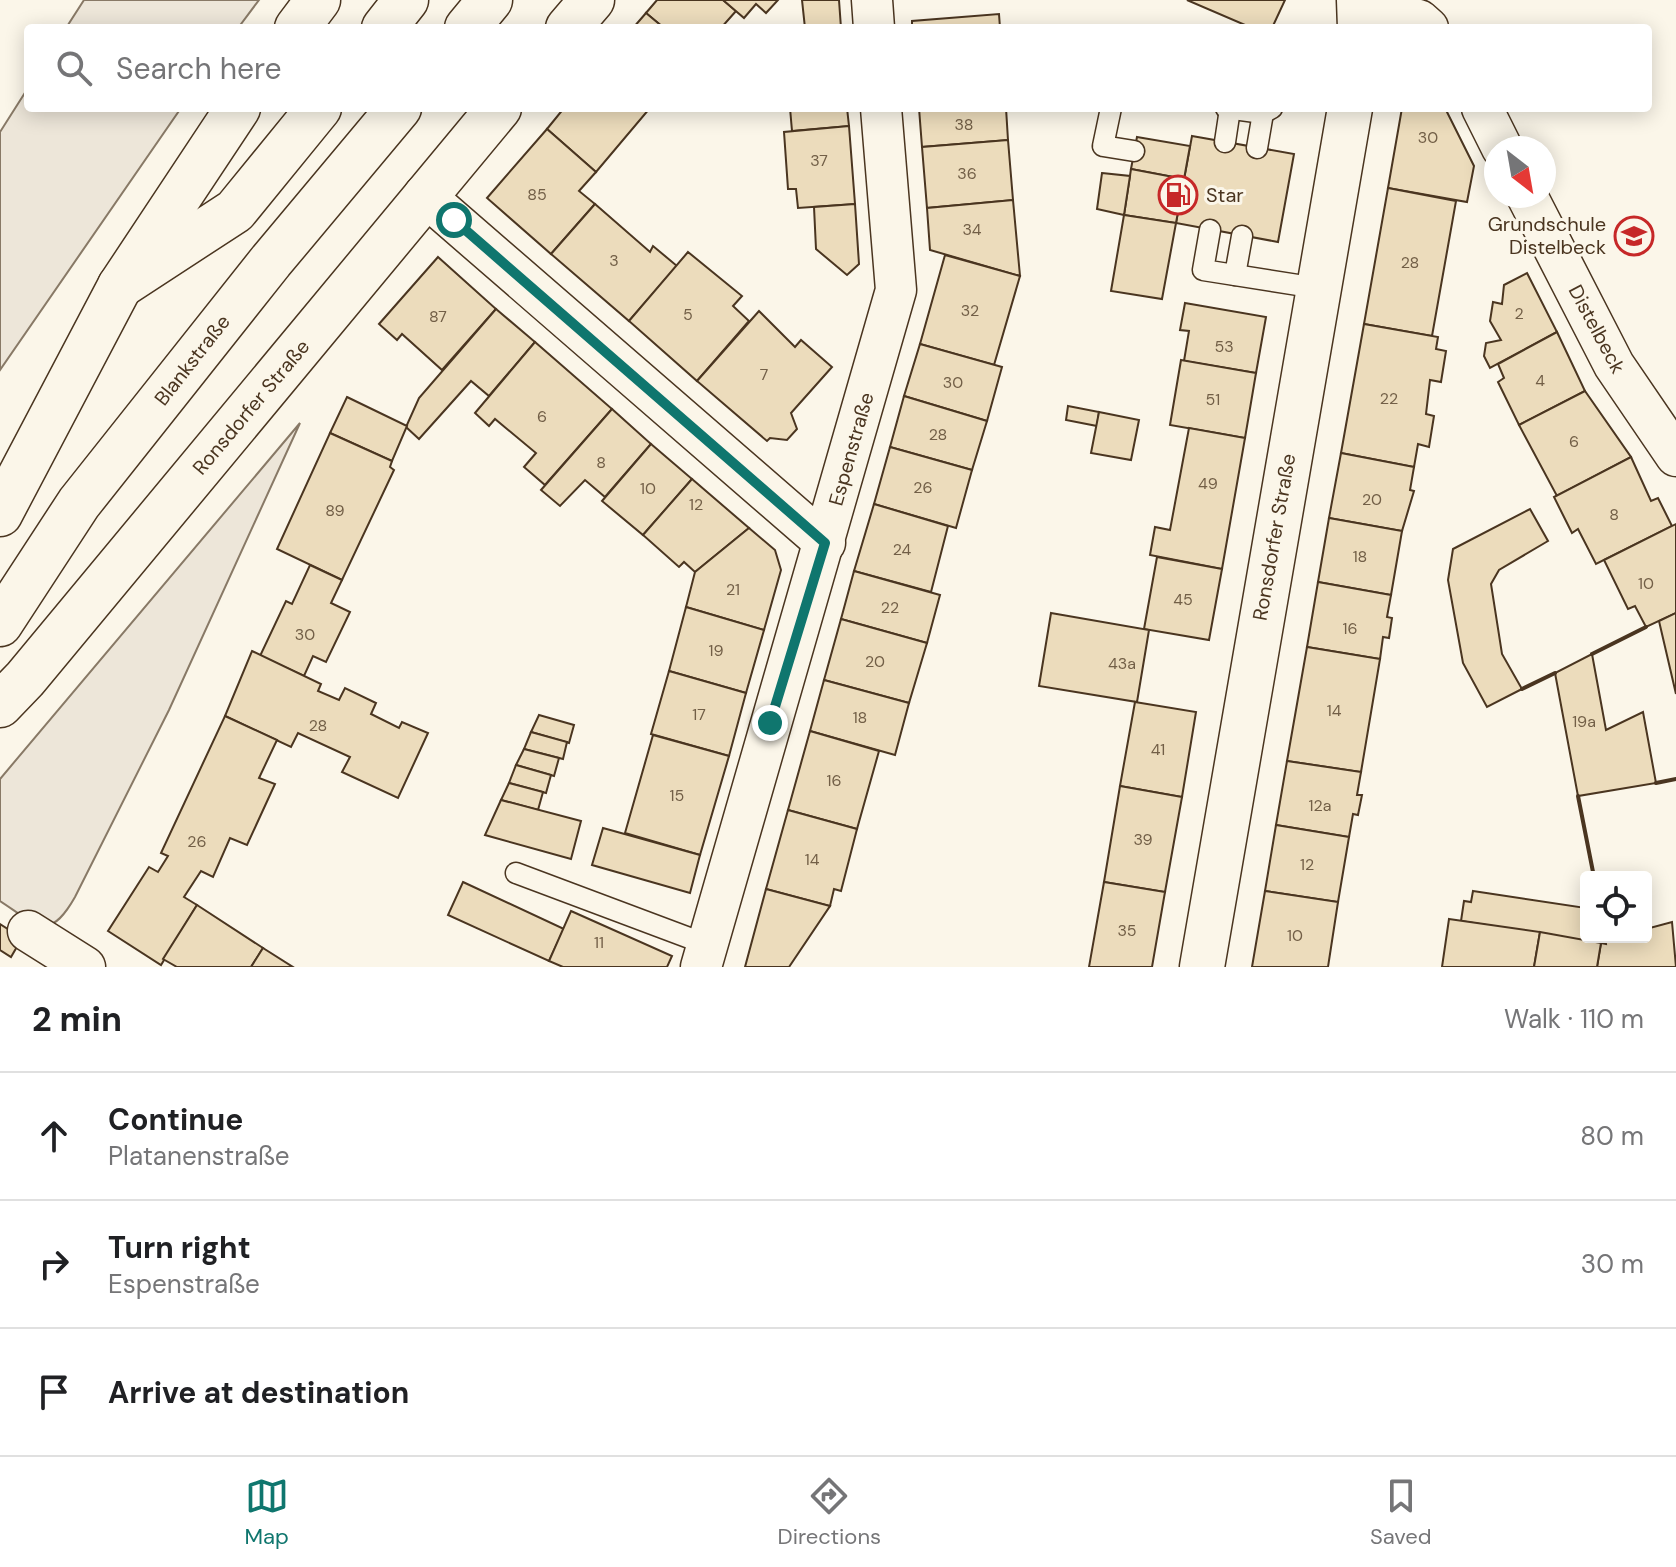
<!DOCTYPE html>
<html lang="en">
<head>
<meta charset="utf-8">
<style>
  :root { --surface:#fff; --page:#f6f6f6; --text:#202124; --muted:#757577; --line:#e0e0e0; --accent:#0f766e }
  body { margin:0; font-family:"DM Sans",sans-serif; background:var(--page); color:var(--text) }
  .controls { position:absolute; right:24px; bottom:24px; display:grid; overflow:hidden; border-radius:8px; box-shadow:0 4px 20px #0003 }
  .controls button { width:72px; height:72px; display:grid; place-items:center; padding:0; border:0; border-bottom:2px solid var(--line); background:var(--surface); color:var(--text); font:40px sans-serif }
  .compass { position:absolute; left:1484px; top:136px; width:72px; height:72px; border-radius:50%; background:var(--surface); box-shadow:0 4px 20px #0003; rotate:149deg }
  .stop { position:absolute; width:24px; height:24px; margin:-18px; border:6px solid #0f766e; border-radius:50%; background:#fff }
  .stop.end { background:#0f766e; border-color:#fff; box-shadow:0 2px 8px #0008 }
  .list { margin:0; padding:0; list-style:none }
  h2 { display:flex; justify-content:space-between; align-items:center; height:104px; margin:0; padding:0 32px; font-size:34px }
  h2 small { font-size:26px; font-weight:400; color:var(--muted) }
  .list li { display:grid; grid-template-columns:52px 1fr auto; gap:24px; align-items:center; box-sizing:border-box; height:128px; padding:0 32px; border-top:2px solid var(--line) }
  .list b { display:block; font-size:30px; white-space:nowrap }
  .list p { margin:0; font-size:26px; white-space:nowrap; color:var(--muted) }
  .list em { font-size:26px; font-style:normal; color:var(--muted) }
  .icon { flex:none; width:44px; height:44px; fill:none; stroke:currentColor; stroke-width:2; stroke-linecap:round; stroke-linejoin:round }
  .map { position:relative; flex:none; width:1676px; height:967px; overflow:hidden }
  .search { position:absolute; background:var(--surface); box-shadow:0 4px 20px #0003; left:24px; right:24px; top:24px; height:88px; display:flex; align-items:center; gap:20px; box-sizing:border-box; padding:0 28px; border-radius:8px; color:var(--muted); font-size:30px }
  .sheet { height:488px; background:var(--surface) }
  nav { display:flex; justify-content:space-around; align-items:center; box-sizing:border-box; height:112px; border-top:2px solid var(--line); background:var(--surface); font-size:22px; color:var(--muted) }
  nav a { display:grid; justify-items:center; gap:4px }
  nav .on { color:var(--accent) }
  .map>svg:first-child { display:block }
  .green { fill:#ede6d9; stroke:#887966; stroke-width:2 }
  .building { fill:#ecdcbc; stroke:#4a3520; stroke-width:2 }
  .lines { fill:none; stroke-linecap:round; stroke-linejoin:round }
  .service-casing { stroke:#4a3520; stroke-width:23 }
  .minor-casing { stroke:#4a3520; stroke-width:43 }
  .tertiary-casing { stroke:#4a3520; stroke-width:47 }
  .primary-casing { stroke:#4a3520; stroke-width:47 }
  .service { stroke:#fbf6e9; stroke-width:20 }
  .minor { stroke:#fbf6e9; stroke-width:40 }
  .tertiary { stroke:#fbf6e9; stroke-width:44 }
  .primary { stroke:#fbf6e9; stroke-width:44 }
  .wall { stroke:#4a3520; stroke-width:4 }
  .route { stroke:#0f766e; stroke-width:10 }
  .labels { text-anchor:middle; stroke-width:6; stroke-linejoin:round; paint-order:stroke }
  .number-label { font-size:16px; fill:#725f47 }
  .poi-label { font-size:20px; fill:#4a3520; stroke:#fbf6e9; text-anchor:start }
  .street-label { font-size:20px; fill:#4a3520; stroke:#fbf6e9 }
</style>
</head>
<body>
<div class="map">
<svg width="1676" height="967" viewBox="0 0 1676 967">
  <rect width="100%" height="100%" fill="#fbf6e9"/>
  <g class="green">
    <path d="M84 0H259L238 28H66Z"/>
    <path d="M28 88V108H181L0 370V132Z"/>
    <path d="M300 423 169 710 75 897C49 943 37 925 0 901V779Z"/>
  </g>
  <g class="building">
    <path d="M657 0H723L736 11 721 28H664L646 13Z"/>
    <path d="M723 0H778L766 13 756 4 744 18Z"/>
    <path d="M802 0H839L841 28H805Z"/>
    <path d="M1187 0H1285L1272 28H1252Z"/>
    <path d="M646 13 664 28H633Z"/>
    <path d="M999 14 1000 28H912V21Z"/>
    <path d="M564 108H650L596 172 547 129Z"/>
    <path d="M790 108H847L849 126 792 131Z"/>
    <path d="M919 108H1006L1008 140 922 147Z"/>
    <path d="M1402 108H1445L1474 166 1467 202 1388 188Z"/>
    <path d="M849 126 855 204 798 208 796 189H788L784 132Z"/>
    <path d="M547 129 596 172 579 191 595 204 551 254 487 198Z"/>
    <path d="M1192 136 1294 154 1278 242 1176 223Z"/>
    <path d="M1137 137 1190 146 1184 179 1131 169Z"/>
    <path d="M1008 140 1013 200 927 208 922 147Z"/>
    <path d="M1131 169 1184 179 1176 223 1124 215Z"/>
    <path d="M1102 173 1130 176 1124 215 1097 209Z"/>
    <path d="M1388 188 1456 201 1432 336 1364 324Z"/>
    <path d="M1013 200 1020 276 930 250 927 208Z"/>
    <path d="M595 204 650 252 653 246 677 266 629 321 551 254Z"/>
    <path d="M855 204 859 264 847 275 816 249 814 207Z"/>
    <path d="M1124 215 1176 223 1162 299 1111 291Z"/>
    <path d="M688 252 742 296 733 306 749 321 697 381 629 321Z"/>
    <path d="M945 255 1020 276 994 365 920 344Z"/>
    <path d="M438 257 496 309 442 370 402 334 397 340 379 324Z"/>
    <path d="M1527 273 1557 332 1490 368 1484 356 1486 343 1501 340 1490 321 1493 302 1502 304 1504 285Z"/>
    <path d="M1185 303 1266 317 1256 373 1184 361 1189 331 1180 330Z"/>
    <path d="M496 309 535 342 489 396 471 381 419 439 406 427 419 398Z"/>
    <path d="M759 311 795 347 801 340 832 367 791 413 797 429 787 440 770 438 767 441 697 381Z"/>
    <path d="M1364 324 1438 337 1436 349 1446 351 1441 382 1430 380 1426 414 1434 416 1429 447 1418 444 1414 467 1341 453Z"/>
    <path d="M1557 332 1585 391 1519 425 1498 382 1504 378 1498 364Z"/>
    <path d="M535 342 612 409 545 485 524 467 536 453 495 419 489 426 475 413Z"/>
    <path d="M920 344 1002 367 987 421 904 396Z"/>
    <path d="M1181 360 1256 373 1245 438 1170 425Z"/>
    <path d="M1585 391 1631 457 1557 496 1519 425Z"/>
    <path d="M904 396 987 421 972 470 890 447Z"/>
    <path d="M347 397 407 426 392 461 330 433Z"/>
    <path d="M1068 406 1099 412 1097 426 1066 420Z"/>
    <path d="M612 409 651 444 605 497 585 480 560 506 541 490Z"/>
    <path d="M1099 412 1139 420 1131 460 1091 453Z"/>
    <path d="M1189 428 1245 438 1222 569 1150 555 1155 527 1170 530Z"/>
    <path d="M330 433 392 461 390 467 394 470 342 580 277 549Z"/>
    <path d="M651 444 692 479 643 535 602 501Z"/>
    <path d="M890 447 972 470 956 528 874 504Z"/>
    <path d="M1341 453 1414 467 1410 490 1414 491 1402 531 1329 518Z"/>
    <path d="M1631 457 1651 501 1658 498 1672 526 1596 564 1578 529 1572 533 1554 497Z"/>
    <path d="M692 479 749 528 695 572 684 562 679 567 643 535Z"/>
    <path d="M874 504 948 526 931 592 854 571Z"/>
    <path d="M1530 509 1548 541 1499 570 1491 584 1502 654 1522 689 1487 707 1463 663 1448 580 1453 549Z"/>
    <path d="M1329 518 1402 531 1391 595 1318 582Z"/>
    <path d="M1676 524V613L1646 627 1635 606 1628 609 1604 560Z"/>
    <path d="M749 528 775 550 781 570 764 630 686 607 695 572Z"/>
    <path d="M1157 557 1222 569 1209 640 1144 629Z"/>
    <path d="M310 565 342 580 331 603 350 612 326 662 313 656 304 676 260 656 286 601 292 604Z"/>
    <path d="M854 571 940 595 927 643 841 619Z"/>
    <path d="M1318 582 1391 595 1387 617 1392 618 1389 638 1383 637 1380 659 1307 647Z"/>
    <path d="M686 607 764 630 746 693 669 671Z"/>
    <path d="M1051 613 1149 630 1137 702 1039 686Z"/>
    <path d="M1676 613V694L1659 621Z"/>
    <path d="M841 619 927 643 909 703 824 680Z"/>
    <path d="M1307 647 1380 659 1361 772 1287 761Z"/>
    <path d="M252 651 321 684 318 691 339 700 345 688 376 703 371 714 399 728 402 722 428 733 398 798 342 772 350 757 298 733 291 747 225 716Z"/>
    <path d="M1592 654 1606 730 1643 712 1656 783 1578 796 1555 673Z"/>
    <path d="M669 671 746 693 729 756 651 734Z"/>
    <path d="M824 680 909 703 895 755 810 731Z"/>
    <path d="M1135 702 1196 712 1182 797 1120 786Z"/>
    <path d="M539 715 574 725 569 743 531 732Z"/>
    <path d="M225 716 277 740 259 778 275 784 247 845 230 838 213 877 201 871 184 897 197 905 161 965 108 931 149 867 158 872 168 856 161 853Z"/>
    <path d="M810 731 879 751 857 829 788 810Z"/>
    <path d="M531 732 567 742 563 759 524 749Z"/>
    <path d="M653 735 729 756 700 855 625 833Z"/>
    <path d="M524 749 559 758 554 776 516 765Z"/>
    <path d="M1287 761 1361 772 1357 795H1362L1358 815 1353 814 1349 837 1276 825Z"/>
    <path d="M516 765 551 775 546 793 509 783Z"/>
    <path d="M509 783 543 792 538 810 501 800Z"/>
    <path d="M1120 786 1182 797 1165 892 1104 882Z"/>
    <path d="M501 800 581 821 571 859 485 835Z"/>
    <path d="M788 810 857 829 841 891 834 889 830 906 766 889Z"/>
    <path d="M1276 825 1349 837 1338 902 1265 891Z"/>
    <path d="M603 828 700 855 690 893 592 865Z"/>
    <path d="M463 882 564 929 549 961 448 915Z"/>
    <path d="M1104 882 1165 892 1152 967H1089Z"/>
    <path d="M766 889 830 906 789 967H745Z"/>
    <path d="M1265 891 1338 902 1328 967H1252Z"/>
    <path d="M1473 891 1586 908V937H1605L1606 944 1461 921 1464 901 1471 902Z"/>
    <path d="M197 905 263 948 251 967H177L163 959Z"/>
    <path d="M571 911 672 956 667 967H563L549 961Z"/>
    <path d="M1449 919 1540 932 1534 967H1442Z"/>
    <path d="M1672 922 1676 967H1597L1601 943 1606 944 1605 937H1646V929Z"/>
    <path d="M0 924 22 938 11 957 0 950Z"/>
    <path d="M1540 932 1601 943 1597 967H1534Z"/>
    <path d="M263 948 293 967H251Z"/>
  </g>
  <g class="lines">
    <g class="service-casing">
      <g id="service">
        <path d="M1111 108 1103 146 1134 151"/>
        <path d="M1226 108 1263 113 1272 108"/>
        <path d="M1225 142 1230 109"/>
        <path d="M1257 148 1263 113"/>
        <path d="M1210 230 1203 270 1317 288"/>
        <path d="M1235 275 1242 236"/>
        <path d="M516 873 708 945"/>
      </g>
    </g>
    <g class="minor-casing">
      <g id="minor">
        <path d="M872 0 874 28"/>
        <path d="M1360 8 1419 20 1428 28"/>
        <path d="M1482 108 1502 148"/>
        <path d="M424 195 825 543"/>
        <path d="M1527 196 1614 365 1676 456"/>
        <path d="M28 931 85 967"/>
        <path d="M701 967 896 290 881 108"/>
      </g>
    </g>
    <g class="tertiary-casing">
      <g id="tertiary">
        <path d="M1359 0 1360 28"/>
        <path d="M384 28 406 0"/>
        <path d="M568 28 592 0"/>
        <path d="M120 286 235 211 319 108"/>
        <path d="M0 705 25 679 499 108"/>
        <path d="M1202 967 1350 108"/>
      </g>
    </g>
    <g class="primary-casing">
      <g id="primary">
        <path d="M297 28 318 0"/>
        <path d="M467 28 490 0"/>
        <path d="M0 514 120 286 238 108"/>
        <path d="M0 624 79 503 271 261 399 108"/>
      </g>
    </g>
    <use href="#service" class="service"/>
    <use href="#minor" class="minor"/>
    <use href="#tertiary" class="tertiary"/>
    <use href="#primary" class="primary"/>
    <g class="wall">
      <path d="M1592 654 1646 627"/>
      <path d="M1522 689 1555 673"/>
      <path d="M1656 783 1676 779"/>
      <path d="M1578 796 1594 877"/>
    </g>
  </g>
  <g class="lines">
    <path class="route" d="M454 220 825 543 770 723"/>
  </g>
  <defs>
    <g id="fuel-ring" transform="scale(2)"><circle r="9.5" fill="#fbf6e9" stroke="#c62828" stroke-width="1.5"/><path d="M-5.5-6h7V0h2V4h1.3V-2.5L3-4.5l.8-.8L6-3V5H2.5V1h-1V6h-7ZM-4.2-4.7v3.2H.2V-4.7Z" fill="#c62828"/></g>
    <g id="school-ring" transform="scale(2)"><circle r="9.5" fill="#fbf6e9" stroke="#c62828" stroke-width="1.5"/><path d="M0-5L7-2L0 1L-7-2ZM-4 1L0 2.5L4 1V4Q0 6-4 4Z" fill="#c62828"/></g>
  </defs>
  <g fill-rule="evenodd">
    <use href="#fuel-ring" x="1178" y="195"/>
    <use href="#school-ring" x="1634" y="236"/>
  </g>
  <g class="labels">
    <g class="number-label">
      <text x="964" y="130">38</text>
      <text x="1428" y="143">30</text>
      <text x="819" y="166">37</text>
      <text x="967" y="179">36</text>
      <text x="537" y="200">85</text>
      <text x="972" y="235">34</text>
      <text x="614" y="266">3</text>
      <text x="1410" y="268">28</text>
      <text x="970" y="316">32</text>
      <text x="1519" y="319">2</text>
      <text x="688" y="320">5</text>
      <text x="438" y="322">87</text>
      <text x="1224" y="352">53</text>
      <text x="764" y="380">7</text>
      <text x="1540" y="386">4</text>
      <text x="953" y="388">30</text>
      <text x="1389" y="404">22</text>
      <text x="1213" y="405">51</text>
      <text x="542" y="422">6</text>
      <text x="938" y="440">28</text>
      <text x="1574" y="447">6</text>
      <text x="601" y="468">8</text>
      <text x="1208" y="489">49</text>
      <text x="923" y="493">26</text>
      <text x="648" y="494">10</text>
      <text x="1372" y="505">20</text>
      <text x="696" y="510">12</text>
      <text x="335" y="516">89</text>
      <text x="1614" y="520">8</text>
      <text x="902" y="555">24</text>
      <text x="1360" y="562">18</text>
      <text x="1646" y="589">10</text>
      <text x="733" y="595">21</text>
      <text x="1183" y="605">45</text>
      <text x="890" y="613">22</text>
      <text x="1350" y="634">16</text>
      <text x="305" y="640">30</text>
      <text x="716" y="656">19</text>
      <text x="875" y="667">20</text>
      <text x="1122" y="669">43a</text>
      <text x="1334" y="716">14</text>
      <text x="699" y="720">17</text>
      <text x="860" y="723">18</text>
      <text x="1584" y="727">19a</text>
      <text x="318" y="731">28</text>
      <text x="1158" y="755">41</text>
      <text x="834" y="786">16</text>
      <text x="677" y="801">15</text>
      <text x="1320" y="811">12a</text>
      <text x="1143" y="845">39</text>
      <text x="197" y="847">26</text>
      <text x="812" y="865">14</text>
      <text x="1307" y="870">12</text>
      <text x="1127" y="936">35</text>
      <text x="1295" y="941">10</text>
      <text x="599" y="948">11</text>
    </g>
    <g class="poi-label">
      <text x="1206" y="202">Star</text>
      <text x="1606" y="231" text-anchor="end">Grundschule<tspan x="1606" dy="23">Distelbeck</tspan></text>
    </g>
    <g class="street-label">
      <text transform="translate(1597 329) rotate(62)" y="7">Distelbeck</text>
      <text transform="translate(192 360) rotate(-52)" y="7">Blankstraße</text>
      <text transform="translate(251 407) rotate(-50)" y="7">Ronsdorfer Straße</text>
      <text transform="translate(851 449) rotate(-74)" y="7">Espenstraße</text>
      <text transform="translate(1274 537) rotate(-80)" y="7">Ronsdorfer Straße</text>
    </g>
  </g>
</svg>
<div class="controls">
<button><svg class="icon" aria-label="locate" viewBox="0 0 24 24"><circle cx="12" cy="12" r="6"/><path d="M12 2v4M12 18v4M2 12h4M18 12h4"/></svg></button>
</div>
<svg class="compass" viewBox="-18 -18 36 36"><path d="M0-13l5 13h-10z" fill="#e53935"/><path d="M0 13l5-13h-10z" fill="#757577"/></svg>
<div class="stop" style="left:454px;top:220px"></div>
<div class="stop end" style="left:770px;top:723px"></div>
<div class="search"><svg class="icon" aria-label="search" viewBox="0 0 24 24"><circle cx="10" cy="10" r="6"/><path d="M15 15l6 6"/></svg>Search here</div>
</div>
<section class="sheet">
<h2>2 min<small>Walk · 110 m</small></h2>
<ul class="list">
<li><svg class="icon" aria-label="ahead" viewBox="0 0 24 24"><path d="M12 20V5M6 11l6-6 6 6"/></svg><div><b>Continue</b><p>Platanenstraße</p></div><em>80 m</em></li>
<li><svg class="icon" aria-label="right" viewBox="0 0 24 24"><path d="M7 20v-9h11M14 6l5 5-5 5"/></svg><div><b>Turn right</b><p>Espenstraße</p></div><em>30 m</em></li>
<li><svg class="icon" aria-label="arrive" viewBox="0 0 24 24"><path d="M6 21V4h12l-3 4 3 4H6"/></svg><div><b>Arrive at destination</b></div></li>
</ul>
</section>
<nav>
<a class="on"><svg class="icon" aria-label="map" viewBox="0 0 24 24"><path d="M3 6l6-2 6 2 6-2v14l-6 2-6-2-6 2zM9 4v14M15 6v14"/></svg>Map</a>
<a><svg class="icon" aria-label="directions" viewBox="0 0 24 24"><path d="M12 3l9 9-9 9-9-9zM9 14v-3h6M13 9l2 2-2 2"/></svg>Directions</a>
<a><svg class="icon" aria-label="saved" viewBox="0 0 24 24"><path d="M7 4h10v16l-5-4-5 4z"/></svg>Saved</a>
</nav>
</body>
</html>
